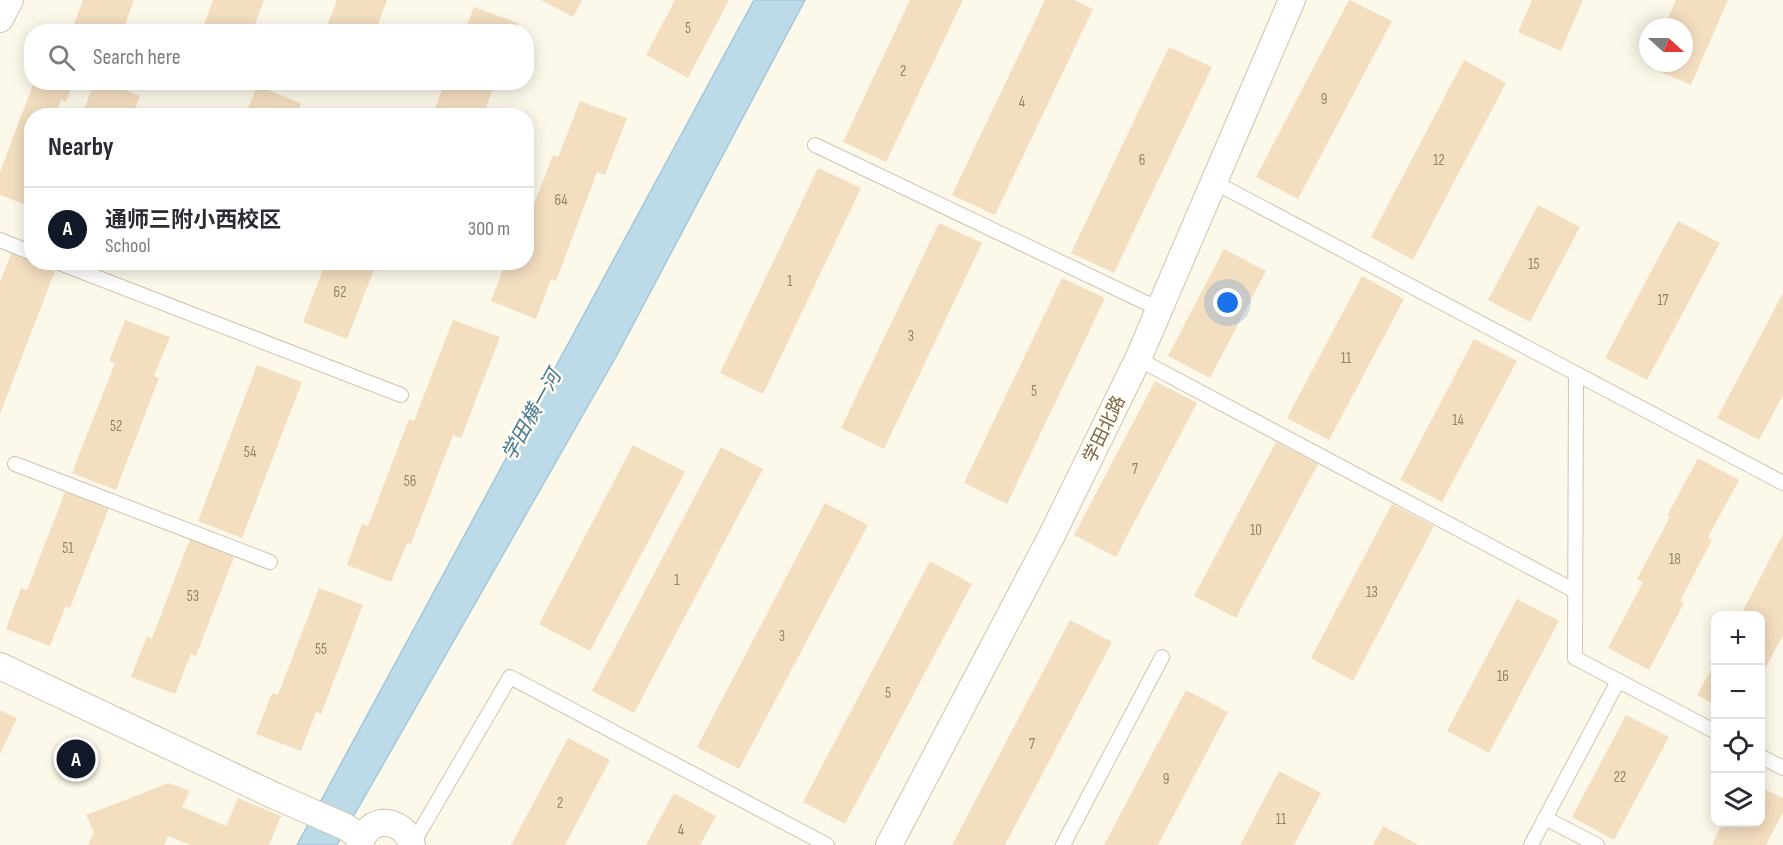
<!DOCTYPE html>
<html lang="en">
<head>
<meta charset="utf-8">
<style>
  :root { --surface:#fff; --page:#f2f2f3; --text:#2b2b33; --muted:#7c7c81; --line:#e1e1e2; --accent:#111827 }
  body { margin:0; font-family:"Sofia Sans Condensed","Noto Sans SC",sans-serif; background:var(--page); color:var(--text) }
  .controls { position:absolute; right:18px; bottom:18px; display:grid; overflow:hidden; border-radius:12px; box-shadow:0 3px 15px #0003 }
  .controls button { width:54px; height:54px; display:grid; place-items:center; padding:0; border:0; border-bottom:2px solid var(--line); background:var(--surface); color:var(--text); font:30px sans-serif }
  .compass { position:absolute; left:1639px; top:18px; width:54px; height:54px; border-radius:50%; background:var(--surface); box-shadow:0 3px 15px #0003; rotate:111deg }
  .you { position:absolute; left:1228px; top:303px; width:21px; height:21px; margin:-15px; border:4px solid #fff; border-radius:50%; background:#1a73e8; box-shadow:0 0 0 9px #1a73e833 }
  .badge { display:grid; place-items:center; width:39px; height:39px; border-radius:50%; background:var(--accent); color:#fff; font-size:20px; font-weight:700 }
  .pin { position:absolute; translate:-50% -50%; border:3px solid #fff; box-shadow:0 2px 6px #0006 }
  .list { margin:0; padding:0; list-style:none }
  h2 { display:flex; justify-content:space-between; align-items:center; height:78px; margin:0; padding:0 24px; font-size:26px }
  h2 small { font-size:20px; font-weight:400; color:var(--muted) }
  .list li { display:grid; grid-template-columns:39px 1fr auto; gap:18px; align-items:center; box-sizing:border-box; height:84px; padding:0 24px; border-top:2px solid var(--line) }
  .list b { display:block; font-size:22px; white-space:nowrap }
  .list p { margin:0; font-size:20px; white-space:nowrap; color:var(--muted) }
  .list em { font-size:20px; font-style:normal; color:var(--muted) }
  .icon { flex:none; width:33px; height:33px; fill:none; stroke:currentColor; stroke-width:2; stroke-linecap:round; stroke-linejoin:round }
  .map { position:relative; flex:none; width:1783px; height:845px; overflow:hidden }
  .search { position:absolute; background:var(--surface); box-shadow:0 3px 15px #0003; left:24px; top:24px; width:510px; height:66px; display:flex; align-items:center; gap:15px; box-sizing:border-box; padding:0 21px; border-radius:24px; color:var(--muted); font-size:22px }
  .panel { position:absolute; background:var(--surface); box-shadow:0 3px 15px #0003; left:24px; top:108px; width:510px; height:162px; border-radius:24px }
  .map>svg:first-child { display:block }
  .water { fill:#bcdae8; stroke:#a2c8db; stroke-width:1.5 }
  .building { fill:#f4dec0 }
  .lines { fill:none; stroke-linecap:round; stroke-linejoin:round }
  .lane-casing { stroke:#d1c3ae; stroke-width:16 }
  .street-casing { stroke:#d1c3ae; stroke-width:28 }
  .lane { stroke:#fff; stroke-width:14 }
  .street { stroke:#fff; stroke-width:26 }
  .labels { text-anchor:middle; stroke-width:5; stroke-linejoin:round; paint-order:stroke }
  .number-label { font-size:15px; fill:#988268 }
  .street-label { font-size:18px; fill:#7a644b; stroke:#fffcf1 }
  .water-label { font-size:20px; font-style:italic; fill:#467a95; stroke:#fffcf1 }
</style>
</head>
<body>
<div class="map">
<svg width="1783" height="845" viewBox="0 0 1783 845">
  <rect width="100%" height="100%" fill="#fdf9ea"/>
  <path class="water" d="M754 0H805L617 355 337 845H297Z"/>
  <g class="building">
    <path d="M83 0H134L122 32H71Z"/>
    <path d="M213 0H264L252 32H214L203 27Z"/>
    <path d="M337 0H387L375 32H325Z"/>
    <path d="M541 0H582L573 17Z"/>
    <path d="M675 0H729L688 78 646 55Z"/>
    <path d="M910 0H963L886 162 843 142Z"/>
    <path d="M1045 0H1074L1093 9 995 215 952 195Z"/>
    <path d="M1349 0 1392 21 1298 199 1256 177Z"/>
    <path d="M1532 0H1583L1561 51 1518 32Z"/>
    <path d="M1676 0H1728L1691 85 1647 66 1649 63H1684V27H1664Z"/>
    <path d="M474 7 518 23 515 32H464Z"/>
    <path d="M1169 47 1212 67 1114 273 1071 253Z"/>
    <path d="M1464 60 1506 83 1413 260 1371 237Z"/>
    <path d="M34 82H73L66 102 61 100 55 116H32V191L26 205 0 195V172Z"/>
    <path d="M94 82H105L140 96 132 116H82Z"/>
    <path d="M445 82H495L483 116H432Z"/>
    <path d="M257 86 301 103 296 116H245Z"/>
    <path d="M580 101 627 118 605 175 597 172 556 281 551 279 536 319 491 301 506 262H526V225L553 155 558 157Z"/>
    <path d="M818 168 861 188 763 394 720 373Z"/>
    <path d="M1538 205 1580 227 1530 322 1488 300Z"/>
    <path d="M1678 221 1720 243 1647 380 1605 358Z"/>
    <path d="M939 223 982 243 884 449 841 428Z"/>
    <path d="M1224 249 1266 271 1210 378 1168 356Z"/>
    <path d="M12 251 32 258V262H42L56 268 0 414V282Z"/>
    <path d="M326 262H377L347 339 303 322Z"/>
    <path d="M1362 276 1404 299 1329 440 1287 418Z"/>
    <path d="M1062 278 1105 298 1007 504 964 483Z"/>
    <path d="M1783 293V395L1759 440 1717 418Z"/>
    <path d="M125 320 170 337 154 376 159 378 116 490 72 473 115 363 109 361Z"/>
    <path d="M453 320 500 337 461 438 453 435 411 544 407 543 391 582 347 565 362 524 368 526 409 419 414 421Z"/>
    <path d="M1474 339 1517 361 1442 502 1400 480Z"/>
    <path d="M257 365 302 382 242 538 198 521Z"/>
    <path d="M1155 381 1197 403 1116 557 1074 535Z"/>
    <path d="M1276 442 1318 464 1236 618 1194 596Z"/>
    <path d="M633 445 685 472 590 651 539 624Z"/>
    <path d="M721 447 763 469 634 713 592 691Z"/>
    <path d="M1698 458 1739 480 1708 537 1712 540 1680 601 1684 603 1649 670 1608 648 1643 582 1637 579 1670 517 1667 516Z"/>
    <path d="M65 492 109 508 70 608 66 606 50 646 6 629 21 588 27 590Z"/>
    <path d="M825 503 868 525 739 769 697 747Z"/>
    <path d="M1392 504 1434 526 1353 681 1311 658Z"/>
    <path d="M1783 534V635L1760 678V616H1740Z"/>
    <path d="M190 539 234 557 196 656 191 654 175 694 131 677 147 636 152 638Z"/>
    <path d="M930 561 972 584 845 824 803 802Z"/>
    <path d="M319 588 363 605 321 714 316 712 301 751 256 734 272 693 278 695Z"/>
    <path d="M1517 599 1559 621 1489 753 1447 731Z"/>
    <path d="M1070 620 1112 642 1005 845H952Z"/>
    <path d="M1716 661V705L1697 695Z"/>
    <path d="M1186 690 1228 712 1158 845H1104Z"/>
    <path d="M0 710 17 718 0 754Z"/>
    <path d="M1626 715 1669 737 1614 840 1572 817Z"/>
    <path d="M568 738 610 760 565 845H511Z"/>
    <path d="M1279 771 1321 793 1294 845H1240Z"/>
    <path d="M169 783 190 791 182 807 226 826 238 798 281 816 269 845H190L168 836 164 845H88L94 832 86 815Z"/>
    <path d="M1760 787 1783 798V812L1766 845H1712L1723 822H1760Z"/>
    <path d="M674 793 716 816 700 845H646Z"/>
    <path d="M1383 826 1419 845H1373Z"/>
  </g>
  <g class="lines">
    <g class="lane-casing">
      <g id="lane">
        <path d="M815 145 1159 309"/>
        <path d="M1214 182 1783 483"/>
        <path d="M0 240 32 253"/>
        <path d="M57 262 401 395"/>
        <path d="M1138 359 1575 591"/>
        <path d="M1576 374 1575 658 1716 732"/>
        <path d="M15 464 270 562"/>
        <path d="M1760 756 1783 768"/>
        <path d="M1545 818 1597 845"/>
        <path d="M412 845 510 677 827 845"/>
        <path d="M1063 845 1162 657"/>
        <path d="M1531 845 1618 681"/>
      </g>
    </g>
    <g class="street-casing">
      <g id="street">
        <path d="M0 19 10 0"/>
        <path d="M0 666 275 796 346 827 361 838"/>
        <path d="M360 845C367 815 403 816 412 845"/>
        <path d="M889 845 1052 535 1138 359 1292 0"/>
      </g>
    </g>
    <use href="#lane" class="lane"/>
    <use href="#street" class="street"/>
  </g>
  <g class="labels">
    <g class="number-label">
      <text x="688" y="33">5</text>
      <text x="903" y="76">2</text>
      <text x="1324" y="104">9</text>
      <text x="1022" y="107">4</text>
      <text x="1142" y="165">6</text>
      <text x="1439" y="165">12</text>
      <text x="561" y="205">64</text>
      <text x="1534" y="269">15</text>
      <text x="790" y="286">1</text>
      <text x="340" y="297">62</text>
      <text x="1663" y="305">17</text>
      <text x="911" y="341">3</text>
      <text x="1346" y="363">11</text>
      <text x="1034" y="396">5</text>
      <text x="1458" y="425">14</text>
      <text x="116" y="431">52</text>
      <text x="250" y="457">54</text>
      <text x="1135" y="474">7</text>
      <text x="410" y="486">56</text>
      <text x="1256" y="535">10</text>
      <text x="68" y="553">51</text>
      <text x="1675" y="564">18</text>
      <text x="677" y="585">1</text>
      <text x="1372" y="597">13</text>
      <text x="193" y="601">53</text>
      <text x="782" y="641">3</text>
      <text x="321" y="654">55</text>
      <text x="1503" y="681">16</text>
      <text x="888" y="698">5</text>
      <text x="1032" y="749">7</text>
      <text x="1620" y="782">22</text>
      <text x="1166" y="784">9</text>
      <text x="560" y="808">2</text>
      <text x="1281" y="824">11</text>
      <text x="681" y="835">4</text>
    </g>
    <g class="street-label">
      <text transform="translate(1104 429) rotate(-64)" y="6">学田北路</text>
    </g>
    <g class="water-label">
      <text transform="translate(531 415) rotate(-61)" y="7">学田横一河</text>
    </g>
  </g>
</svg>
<div class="controls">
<button>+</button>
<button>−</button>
<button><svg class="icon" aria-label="locate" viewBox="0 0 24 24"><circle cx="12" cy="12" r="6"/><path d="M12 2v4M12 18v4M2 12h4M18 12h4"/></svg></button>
<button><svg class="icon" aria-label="layers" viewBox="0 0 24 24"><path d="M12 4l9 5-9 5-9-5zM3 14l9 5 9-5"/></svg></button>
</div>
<svg class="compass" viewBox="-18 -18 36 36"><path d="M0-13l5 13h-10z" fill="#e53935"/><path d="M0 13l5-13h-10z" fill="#7c7c81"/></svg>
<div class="you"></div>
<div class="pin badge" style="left:76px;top:759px">A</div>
<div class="search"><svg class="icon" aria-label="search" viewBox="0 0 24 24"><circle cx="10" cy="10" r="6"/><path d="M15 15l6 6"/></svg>Search here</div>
<section class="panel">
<h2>Nearby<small></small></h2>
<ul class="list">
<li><span class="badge">A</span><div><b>通师三附小西校区</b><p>School</p></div><em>300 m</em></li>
</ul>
</section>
</div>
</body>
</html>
